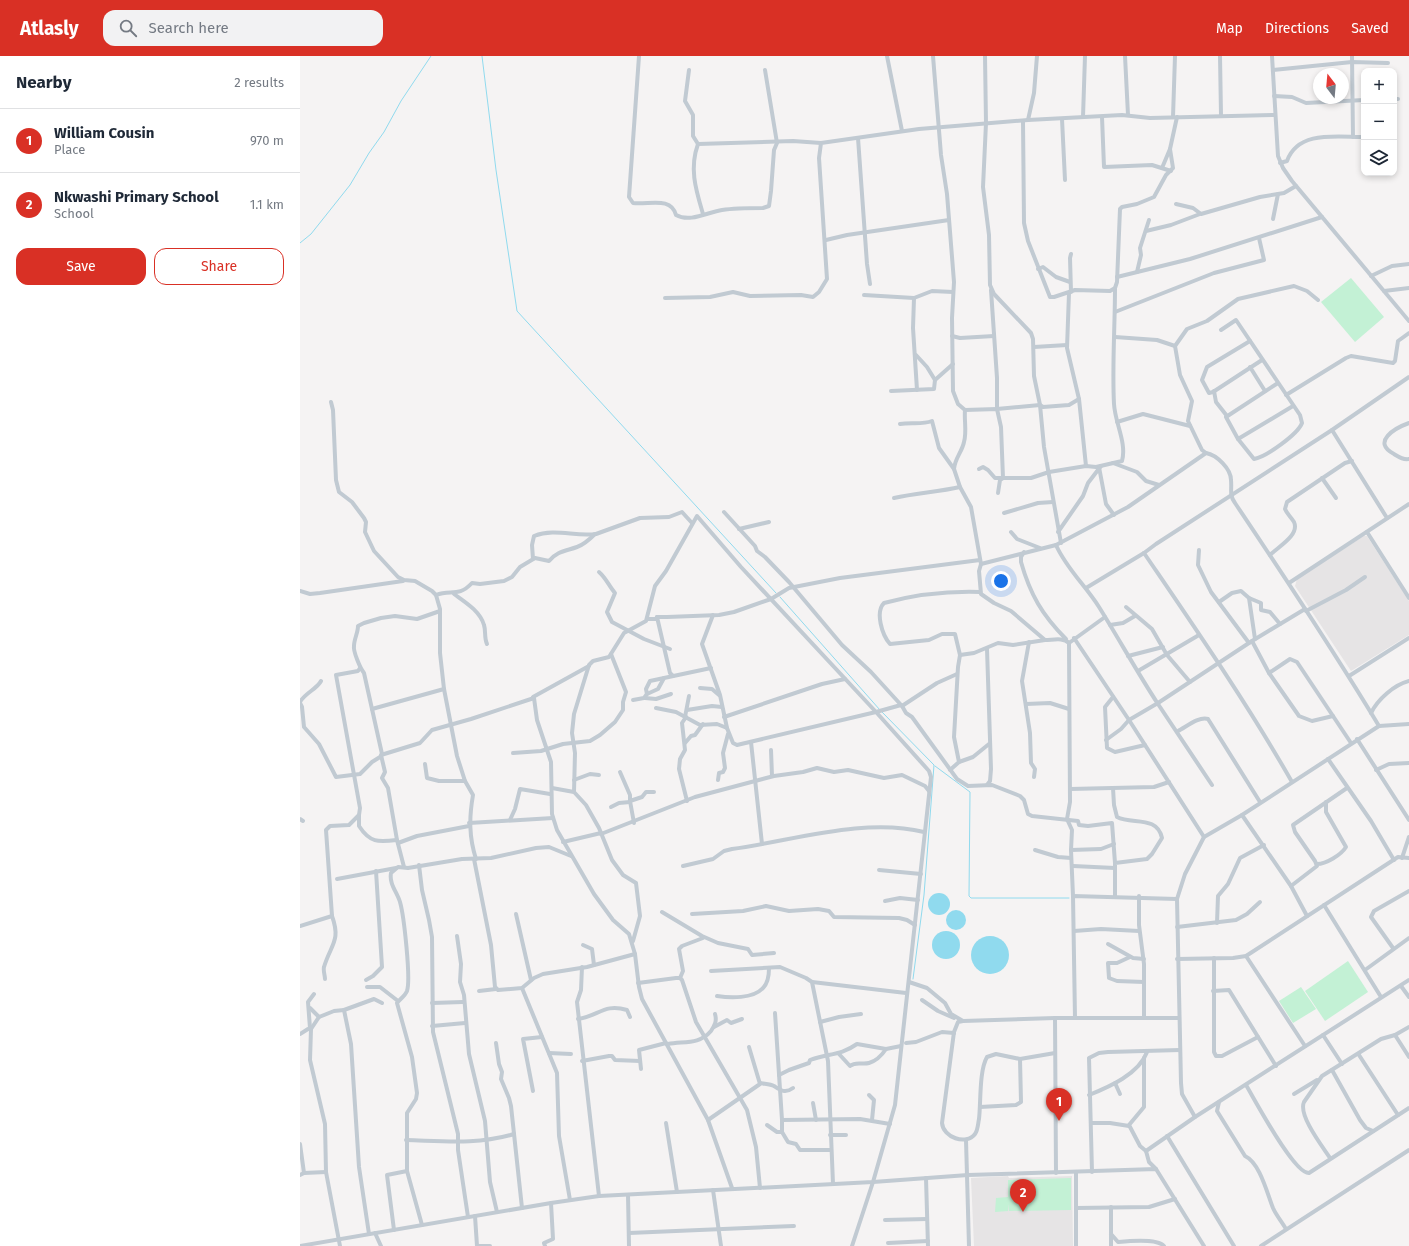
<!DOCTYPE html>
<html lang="en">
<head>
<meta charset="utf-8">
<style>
  :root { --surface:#fff; --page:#f2f2f3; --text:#1f2937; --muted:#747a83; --line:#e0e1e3; --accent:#d93025 }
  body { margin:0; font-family:"Fira Sans",sans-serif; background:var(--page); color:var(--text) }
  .controls { position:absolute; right:12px; top:12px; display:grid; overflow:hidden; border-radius:8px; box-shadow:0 2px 6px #0003 }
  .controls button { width:36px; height:36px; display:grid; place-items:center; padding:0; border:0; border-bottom:1px solid var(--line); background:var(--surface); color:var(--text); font:20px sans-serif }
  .compass { position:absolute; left:1013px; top:12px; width:36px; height:36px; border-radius:50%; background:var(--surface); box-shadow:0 2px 6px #0003; rotate:344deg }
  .you { position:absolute; left:701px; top:525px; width:14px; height:14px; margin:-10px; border:3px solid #fff; border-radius:50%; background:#1a73e8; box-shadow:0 0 0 6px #1a73e833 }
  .badge { display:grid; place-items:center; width:26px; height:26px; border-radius:50%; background:var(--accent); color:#fff; font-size:13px; font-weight:700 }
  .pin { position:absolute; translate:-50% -33px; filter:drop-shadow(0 1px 2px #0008) }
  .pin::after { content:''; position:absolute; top:21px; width:14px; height:12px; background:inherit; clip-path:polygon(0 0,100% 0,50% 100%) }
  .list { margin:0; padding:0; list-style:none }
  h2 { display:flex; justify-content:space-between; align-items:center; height:52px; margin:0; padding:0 16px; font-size:17px }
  h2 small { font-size:13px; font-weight:400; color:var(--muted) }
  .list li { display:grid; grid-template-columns:26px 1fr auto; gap:12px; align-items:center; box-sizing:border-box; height:64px; padding:0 16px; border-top:1px solid var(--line) }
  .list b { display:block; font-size:15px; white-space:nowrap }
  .list p { margin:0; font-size:13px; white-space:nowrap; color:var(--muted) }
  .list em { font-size:13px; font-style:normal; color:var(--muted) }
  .actions { display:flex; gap:8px; padding:12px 16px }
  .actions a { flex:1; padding:9px 0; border:1px solid var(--accent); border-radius:12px; text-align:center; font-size:14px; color:var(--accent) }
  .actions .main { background:var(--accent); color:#fff }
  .icon { flex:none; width:22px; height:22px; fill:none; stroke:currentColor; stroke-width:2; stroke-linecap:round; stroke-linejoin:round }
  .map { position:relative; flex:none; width:1109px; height:1190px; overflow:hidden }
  header { display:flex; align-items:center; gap:24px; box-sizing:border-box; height:56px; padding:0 20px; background:var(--accent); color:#fff }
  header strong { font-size:19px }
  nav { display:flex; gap:22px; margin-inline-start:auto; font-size:14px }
  .search { width:280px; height:36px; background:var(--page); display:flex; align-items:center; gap:10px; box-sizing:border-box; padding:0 14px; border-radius:12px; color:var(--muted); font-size:15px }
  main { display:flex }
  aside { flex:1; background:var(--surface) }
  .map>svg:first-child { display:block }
  .education { fill:#e6e4e5 }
  .green { fill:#c3f1d5 }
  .water { fill:#90daee }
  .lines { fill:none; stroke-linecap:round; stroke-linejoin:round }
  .stream { stroke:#90daee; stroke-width:1 }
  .minor { stroke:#c1cad2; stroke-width:4 }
</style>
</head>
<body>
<header>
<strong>Atlasly</strong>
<div class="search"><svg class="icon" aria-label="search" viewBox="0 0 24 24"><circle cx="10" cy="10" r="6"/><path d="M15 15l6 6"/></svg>Search here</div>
<nav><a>Map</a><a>Directions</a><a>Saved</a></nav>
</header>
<main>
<aside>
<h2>Nearby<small>2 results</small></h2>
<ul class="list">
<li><span class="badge">1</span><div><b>William Cousin</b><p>Place</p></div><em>970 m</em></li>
<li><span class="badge">2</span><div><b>Nkwashi Primary School</b><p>School</p></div><em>1.1 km</em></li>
</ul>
<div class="actions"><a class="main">Save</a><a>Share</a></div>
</aside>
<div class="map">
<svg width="1109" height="1190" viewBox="0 0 1109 1190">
  <rect width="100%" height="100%" fill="#f5f3f3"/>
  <g class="education">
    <path d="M1064 480H1067L1109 545V579L1051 615 995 530 997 523Z"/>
    <path d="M708 1120 709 1122 772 1120 773 1190H674L671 1122Z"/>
  </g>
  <g class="green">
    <path d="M1051 222 1084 261 1055 286 1021 246Z"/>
    <path d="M1048 905 1068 936 1025 965 1005 935Z"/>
    <path d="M1001 931 1016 953 993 967 979 945Z"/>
    <path d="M771 1122V1154L709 1155 708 1148V1155L695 1156 696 1142 708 1141V1124Z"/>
  </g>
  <g class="water">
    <circle cx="639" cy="848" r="11"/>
    <circle cx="656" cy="864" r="10"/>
    <circle cx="646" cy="889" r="14"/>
    <circle cx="690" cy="899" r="19"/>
  </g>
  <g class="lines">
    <g class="stream">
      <path d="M182 0 196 114 217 255 476 537"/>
      <path d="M0 187 11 178 50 129 69 97 84 76 101 45 131 0"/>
      <path d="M480 541 580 654"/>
      <path d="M582 656 634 709 624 839 613 923"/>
      <path d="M635 710 670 736 669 840 671 842H769"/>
    </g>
    <g class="minor">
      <path d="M339 0 329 141 333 147C349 149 371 140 376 159 390 167 408 156 422 154 435 152 449 152 463 152L469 150 471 135 474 94 477 87 465 14"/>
      <path d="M587 0 602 75"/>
      <path d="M633 0 641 99 647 138 654 226 652 262 653 335 658 348 665 354 697 353 701 371 703 422H731L749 416 786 410 796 411 822 405C827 387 815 367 814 348 812 310 815 271 815 232"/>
      <path d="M685 0 686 67 683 131 689 179 690 229 694 238 731 277 733 283 734 320 740 349 744 391 761 487"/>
      <path d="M825 0 828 59"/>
      <path d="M920 0 921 59"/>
      <path d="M972 0 978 100 983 112 992 125 1109 265"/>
      <path d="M1052 0 1053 81"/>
      <path d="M389 14 385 45 393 59V80L398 88 493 85 521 87"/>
      <path d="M973 14 1052 6 1088 7"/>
      <path d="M974 40 992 41 1006 47 1064 44"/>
      <path d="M1094 43H1098"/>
      <path d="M783 61 785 0"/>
      <path d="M802 61 804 111 852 109 871 115"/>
      <path d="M873 61 875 0"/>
      <path d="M762 63 765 124"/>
      <path d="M728 64 734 37 737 0"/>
      <path d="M723 65 724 167 728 185 750 241H754L775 234 810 235 815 232 817 226 820 153 822 151 837 148 854 141 866 119 873 112 870 93 877 61"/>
      <path d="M558 82 567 208 570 228"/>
      <path d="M398 88C389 113 396 134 403 158"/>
      <path d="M980 107 987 105C998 74 1037 81 1064 81"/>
      <path d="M862 112 870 93"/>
      <path d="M876 148 893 152 901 158 960 141 984 137 996 130"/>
      <path d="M973 163 978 138"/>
      <path d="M846 175 871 169 900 158"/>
      <path d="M526 184 547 179 649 164"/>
      <path d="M738 213 743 211 756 221 770 226"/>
      <path d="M837 216 841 199 840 192 849 164"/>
      <path d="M1071 220 1092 210 1109 208"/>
      <path d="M817 221 890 203 1022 161"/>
      <path d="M691 234 697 322V353L740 349 743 351 769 349 779 343"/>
      <path d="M1084 235 1109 232"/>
      <path d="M771 236 770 202 771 198"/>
      <path d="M769 237 767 292 779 343 786 410"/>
      <path d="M564 239 614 242 632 235 653 236"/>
      <path d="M365 242 410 241 433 236 450 240 501 239 513 241 519 236 527 223 519 102 521 87 619 73 728 64 822 59 850 62 975 59"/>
      <path d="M614 242 613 272 617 334"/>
      <path d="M815 256 914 217 964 204 959 182"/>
      <path d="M921 274 936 264 1000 359 1002 367C998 378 966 401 954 403L938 383 926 361 978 327"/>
      <path d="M652 280 660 282 694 280"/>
      <path d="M815 281 857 284 875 290 880 319 892 345 888 365 902 394 906 397"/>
      <path d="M950 285 907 311 902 324 909 337 913 336 962 304"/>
      <path d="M875 290 887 273 907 265 938 243 994 230 1007 235 1018 244"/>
      <path d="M734 291 767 289"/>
      <path d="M616 299 627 311 635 324"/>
      <path d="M950 311 965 335"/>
      <path d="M591 335 634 333 635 324 653 308"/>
      <path d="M914 335 916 346 927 360"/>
      <path d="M986 339 1046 302 1051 300 1093 307 1095 305 1098 285 1109 277"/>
      <path d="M31 346 33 354 36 424 39 436 52 446 64 462 66 466 65 476 74 495 98 521 104 524 115 525 132 535 136 539 140 553V597L144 633 157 700 165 725 173 739C169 762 169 781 176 803"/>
      <path d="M817 366 843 358 890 370"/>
      <path d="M1109 367C1095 372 1071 386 1094 398 1099 401 1103 404 1109 403"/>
      <path d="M600 368C611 366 622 369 632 365L639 392 654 413 660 431 671 451 681 508 679 515 681 538 694 547 711 555 745 584C753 584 763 581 769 587"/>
      <path d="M1032 374 1087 462"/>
      <path d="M938 383 993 350"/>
      <path d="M813 407 837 416 846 425 859 429"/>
      <path d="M799 411 806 448 814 459"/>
      <path d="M654 413C655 402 662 396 664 386 667 376 664 364 665 354"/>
      <path d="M679 413 683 411 688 414 695 422H703L700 424 698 437"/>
      <path d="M1022 422 1036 442"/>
      <path d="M594 442C616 437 638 436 660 431"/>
      <path d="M424 456 455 490 457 495 465 501 489 526 542 589 571 616 602 650 606 657 612 661 657 723 668 730 692 729 720 740 724 744 728 758 732 760 778 765 779 769 788 770 812 767 815 807"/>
      <path d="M704 457 738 447 753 446"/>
      <path d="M439 473 469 466"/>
      <path d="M711 476 717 483 740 492"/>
      <path d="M758 476 783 440 788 427 801 410"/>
      <path d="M1067 476 1109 542"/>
      <path d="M899 494 898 509 911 536 949 587"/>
      <path d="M724 496 721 501V506C730 538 742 559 766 583"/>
      <path d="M844 497C895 572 947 647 992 726"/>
      <path d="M970 499C978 491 1000 479 994 466 991 461 987 458 985 453L987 446 1045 407 1052 405"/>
      <path d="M233 503 232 489 234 480C255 472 275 481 296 478L340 462 369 461 382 456 392 467"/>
      <path d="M681 508 756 489"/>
      <path d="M299 516C306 522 309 530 315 537L307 556 312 566 344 583 370 593"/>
      <path d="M989 527 1109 448"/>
      <path d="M786 532 844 497 856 488 1032 374 1109 321"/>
      <path d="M0 535 10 538 20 537 103 525"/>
      <path d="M680 536C649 535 614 539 584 547 575 556 582 579 590 588L629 584 642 578H655L660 599 674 597 698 587 713 589 745 584"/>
      <path d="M154 538C165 546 180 555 184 569 186 575 184 582 187 588"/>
      <path d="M136 539C151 533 158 542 172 527L180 528 204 525 212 521 220 511 235 502 249 505C257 495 266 495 277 491 283 489 290 483 295 478"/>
      <path d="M949 542 961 547V554L970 556 980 568"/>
      <path d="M919 546 932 537 941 535 949 542 955 583"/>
      <path d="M826 551 852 573 867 599 890 626"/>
      <path d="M1006 555 1046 534 1065 521"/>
      <path d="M413 559 402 588 420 639 427 672"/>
      <path d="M357 561 370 617 373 620"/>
      <path d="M347 563H356L357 561H367L419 559 434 556 471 543 489 532 540 522 680 504"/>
      <path d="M810 569 823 567 835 560"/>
      <path d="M774 582 829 664 904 781"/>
      <path d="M952 585 969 617 990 603 997 606 1051 687"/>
      <path d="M729 586 722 625 730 677 731 707 735 713 734 721"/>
      <path d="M828 600 863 591"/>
      <path d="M838 615 899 579"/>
      <path d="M969 617 999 660 1012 665 1033 660"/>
      <path d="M1049 620 1109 582"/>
      <path d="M400 632 412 633 419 639"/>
      <path d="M347 638 346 633 350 625 364 622"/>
      <path d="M233 641 289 610"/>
      <path d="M813 641 805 651 807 692 815 696 845 689"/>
      <path d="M345 642 356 643 371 638"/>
      <path d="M333 644 344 642 347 638 358 633 364 622 411 612"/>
      <path d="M0 646C5 637 17 633 21 625"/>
      <path d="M0 647 2 651 4 671 19 688 36 721 60 718 72 706 80 701"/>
      <path d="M726 648 750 647 769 653"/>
      <path d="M602 650 637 627 657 618"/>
      <path d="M356 652 376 656 400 669 417 668 427 672 433 687 437 689 576 656 629 715 631 721 595 1049 573 1126 552 1190"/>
      <path d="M72 653 144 633"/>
      <path d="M387 654 412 650 422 651"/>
      <path d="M1071 657C1078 643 1094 629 1109 625"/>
      <path d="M385 661 389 640"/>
      <path d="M386 661 382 667 385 694 380 703 379 713 387 745"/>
      <path d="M424 661 522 628 545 623"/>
      <path d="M878 675C886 671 899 660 908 663L960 746"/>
      <path d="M1057 683 1109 764"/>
      <path d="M806 684 821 673 829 664 858 647 952 585 1005 553"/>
      <path d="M451 686 462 788"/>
      <path d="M385 687 391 680 395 679 403 668"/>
      <path d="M471 694 472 720"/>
      <path d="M213 697 241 695 263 688 290 685 300 679 315 666 323 654V646L326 636 311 598"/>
      <path d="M82 698 64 617C60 612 53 595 54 590 54 583 58 577 58 570L64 567 81 562 95 560 117 563 140 555"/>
      <path d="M1028 703 1071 765 1094 804"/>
      <path d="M659 706 673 701 689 688"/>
      <path d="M125 708 127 722 139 725H165"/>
      <path d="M650 714 659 706 654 681 658 611 660 599"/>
      <path d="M1076 714 1089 708 1109 707"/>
      <path d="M320 716 330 739V745"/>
      <path d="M274 724 290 718 299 719"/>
      <path d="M418 724 419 717 423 716 425 712 423 697 428 678"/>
      <path d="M687 729 690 725 691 713 687 593"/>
      <path d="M912 729C894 702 876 675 858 648 837 616 819 583 799 551 785 529 766 512 756 489L828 451 906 397C917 399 931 413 931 424 932 434 929 439 935 447 984 520 1033 594 1079 670"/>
      <path d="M252 732 274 736"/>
      <path d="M813 732 814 749 817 761C832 769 857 759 862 782L852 798 847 803 815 807V840"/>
      <path d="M770 733 854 731 869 726"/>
      <path d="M311 751 319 747 330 746"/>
      <path d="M59 759V770C70 787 78 786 97 784L104 811"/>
      <path d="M942 759 991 830 1007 860"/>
      <path d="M0 763 3 765"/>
      <path d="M210 764 215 753 220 733 250 738"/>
      <path d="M169 767 253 762"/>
      <path d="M334 767 330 745 342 741 346 736H354"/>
      <path d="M301 778 395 741 474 720 503 716 517 712 534 716 548 714 584 722 602 719 625 730 629 735"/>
      <path d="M97 784 88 732 82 722 85 716 81 699 120 687 132 674 171 663 234 642 237 664 251 706 252 758 257 774 294 838 313 864 329 878 335 898 339 931 342 943 408 1064 432 1132"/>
      <path d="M263 786 301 777"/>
      <path d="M98 787 117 780 169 770"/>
      <path d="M735 794 758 801 771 802"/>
      <path d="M771 794 801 793 814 788"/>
      <path d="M1102 802 1109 781"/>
      <path d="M174 803 191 889 195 931 198 934 222 932 234 922 243 918 287 911 335 898"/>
      <path d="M1017 808C1026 808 1041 799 1046 791L1026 756V746"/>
      <path d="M119 809 122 834 129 864 132 881 133 976 158 1078V1094L168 1161"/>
      <path d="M383 810 413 803 424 795 432 793C492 785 564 761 624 776"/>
      <path d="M773 810 815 812"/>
      <path d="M579 814 621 818"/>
      <path d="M37 823 96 812"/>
      <path d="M991 830 1017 810 1015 805 995 776 993 769 1047 732"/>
      <path d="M773 840 771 794 772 774 767 763 770 746 769 587 805 561"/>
      <path d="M839 840V869L844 908V961"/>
      <path d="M585 845 600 842 618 844"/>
      <path d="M1024 849 1081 941"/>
      <path d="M362 856 402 880 418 887 448 893 452 899 474 897"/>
      <path d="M216 858 231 924"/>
      <path d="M392 858 443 855 466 850 489 855 518 853 529 855 534 861 599 862 607 864 615 869"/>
      <path d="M917 867 918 840 928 828 940 802 964 789"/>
      <path d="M0 870 32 860 26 774 30 770 49 769 59 759 60 752 36 619 58 615 60 612"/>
      <path d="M877 871 936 864 947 858 960 846"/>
      <path d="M774 875 801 873 839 875"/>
      <path d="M157 880 161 908 160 926 164 939 169 998 185 1065 190 1126 197 1156"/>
      <path d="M333 885 340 860 336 827 323 819 312 804 299 772 286 749 274 736 275 697 272 677 274 658 289 609 293 605 309 601 324 577 346 565 355 530 366 515 397 460 441 511 576 656 601 649"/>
      <path d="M808 888 833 902 844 903"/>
      <path d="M283 889 292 893 294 909"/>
      <path d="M1093 892 1071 861 1074 855 1109 835"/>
      <path d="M946 900 1005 990"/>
      <path d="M830 901 817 907H808L809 922 817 925 844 926"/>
      <path d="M914 902V996L916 1000H922L958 981"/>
      <path d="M877 903 933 902 946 900 1098 801 1109 802"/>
      <path d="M282 911 281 934 277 946 299 1140"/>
      <path d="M1065 914 1109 882"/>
      <path d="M411 915 480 911 506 922 512 926 528 1005 533 1128"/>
      <path d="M380 922 383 915 379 893 382 890 403 882"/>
      <path d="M25 923C25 920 23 914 24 911 31 888 41 885 32 860"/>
      <path d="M66 924 73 920 82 911 76 815"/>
      <path d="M512 926 606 937"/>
      <path d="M609 926 627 932 645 947 651 958 663 965"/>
      <path d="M338 927 376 922H380L382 924 396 966 447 1054 456 1091 460 1132"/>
      <path d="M1101 930 1109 941"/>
      <path d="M67 931H80L98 945"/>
      <path d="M222 932 257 1017 259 1080 270 1144"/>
      <path d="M179 935 196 933"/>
      <path d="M913 935 929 934 976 1010"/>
      <path d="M417 940C430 942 453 943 463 932 468 927 469 919 469 912"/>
      <path d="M622 944 638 955 654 962"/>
      <path d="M132 947 163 946"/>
      <path d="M10 952 19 961"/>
      <path d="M475 957 482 1064 560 1063 590 1068"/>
      <path d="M755 962 756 1117"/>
      <path d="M775 962 773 840 877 843"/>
      <path d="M278 963C299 960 304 947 327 954L330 961"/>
      <path d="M520 966 539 961 561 958"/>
      <path d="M132 970 165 967"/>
      <path d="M414 971 427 964 431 967 442 963"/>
      <path d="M10 972 8 946 14 938"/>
      <path d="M11 973 10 1004 25 1068 26 1116 40 1190"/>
      <path d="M0 978 8 973H11L19 961 34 955 44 954"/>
      <path d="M1023 979 1042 1008"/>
      <path d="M1095 979 1109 1001"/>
      <path d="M196 987 199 1008 202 1016 201 1023 209 1042 211 1050 222 1152"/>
      <path d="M606 987 616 986 642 976 654 977"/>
      <path d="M368 988C384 985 399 989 411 975 415 969 417 965 415 958"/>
      <path d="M249 997 271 998"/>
      <path d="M755 997 720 1003 696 998 687 1001C679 1015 681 1046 679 1063 678 1067 678 1074 675 1078 666 1090 643 1081 642 1067L654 976 658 966 663 965 755 962H878"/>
      <path d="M539 998 550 1010C556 1005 562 1009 569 1007 576 1005 582 999 586 993"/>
      <path d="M1059 999 1098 1059"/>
      <path d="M844 1002V1051L829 1069 840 1090 846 1095 849 1106 856 1113"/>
      <path d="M282 1005 309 1000H312L315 1004 340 1005"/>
      <path d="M341 1013 339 994 366 987"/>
      <path d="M1032 1014 1060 1064 1066 1072 1073 1075"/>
      <path d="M479 1019 489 1014 509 1007 510 1004C528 997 540 1000 557 988L586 993 601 990"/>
      <path d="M460 1027C464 1028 470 1028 474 1030 480 1034 485 1038 493 1032"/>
      <path d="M815 1027 820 1038"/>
      <path d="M946 1029C955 1044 994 1118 1009 1117L1109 1052"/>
      <path d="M233 1035 223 983 242 981"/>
      <path d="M994 1038 1017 1024"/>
      <path d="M569 1039 574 1044 572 1064"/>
      <path d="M789 1039C809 1031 839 1018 847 996"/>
      <path d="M919 1046 917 1055 945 1100C960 1107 967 1137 973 1152 976 1159 982 1166 986 1173"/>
      <path d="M513 1047 516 1064"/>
      <path d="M680 1051 716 1049 721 1046 720 1003"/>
      <path d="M895 1061 882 1038 881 1027 877 843 885 818 904 781 942 759 1079 670 1109 668"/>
      <path d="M408 1064 460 1028 449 991"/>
      <path d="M482 1064V1076L488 1086 496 1088 500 1094H531"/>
      <path d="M366 1067 377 1136"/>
      <path d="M791 1067H810L829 1070"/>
      <path d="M467 1069 477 1076H482"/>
      <path d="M530 1079H546"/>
      <path d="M867 1080 934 1190"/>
      <path d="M106 1084C143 1085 178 1089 214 1078"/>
      <path d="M666 1084 669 1190"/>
      <path d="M0 1088 4 1117"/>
      <path d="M846 1095 895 1061 1109 924"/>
      <path d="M1030 1102C1022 1090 998 1059 1004 1046L1022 1020 1081 983 1095 979 1109 971"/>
      <path d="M792 1116 789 1002 799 997 808 996 880 994"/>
      <path d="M776 1117V1190"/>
      <path d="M0 1119 4 1117 26 1116"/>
      <path d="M626 1122 628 1190"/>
      <path d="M413 1134 421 1190"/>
      <path d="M328 1139 329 1190"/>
      <path d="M811 1151V1190"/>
      <path d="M776 1152 849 1151 875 1143"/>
      <path d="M175 1160 177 1190"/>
      <path d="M585 1164 627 1163"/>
      <path d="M122 1169 107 1115V1057L116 1043 117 1037 112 1001 97 947C100 943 105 940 107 935 111 923 104 860 100 846 97 836 89 828 91 817L98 811 108 812 162 803 191 802 236 792 249 791 271 800"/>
      <path d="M94 1174 87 1119 107 1115"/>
      <path d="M75 1177 81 1190"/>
      <path d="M329 1177 494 1170"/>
      <path d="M69 1178 59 1111 51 988 44 954 74 943 82 947"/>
      <path d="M811 1178 818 1186C828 1185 857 1182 864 1190"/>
      <path d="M588 1187 628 1185"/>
      <path d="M0 1190 251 1147 299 1140 573 1126 668 1119 856 1113 904 1190"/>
      <path d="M177 1190H190"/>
      <path d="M245 1190 244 1187 253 1183 251 1147"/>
      <path d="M961 1190 1109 1094"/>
    </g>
  </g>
</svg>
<div class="controls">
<button>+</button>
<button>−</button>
<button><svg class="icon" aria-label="layers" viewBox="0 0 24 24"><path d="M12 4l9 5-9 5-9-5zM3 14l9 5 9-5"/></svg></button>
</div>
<svg class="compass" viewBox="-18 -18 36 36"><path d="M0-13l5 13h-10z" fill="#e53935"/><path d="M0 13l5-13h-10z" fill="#747a83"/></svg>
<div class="you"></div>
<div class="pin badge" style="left:759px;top:1065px">1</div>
<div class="pin badge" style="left:723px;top:1156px">2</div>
</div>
</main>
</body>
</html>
